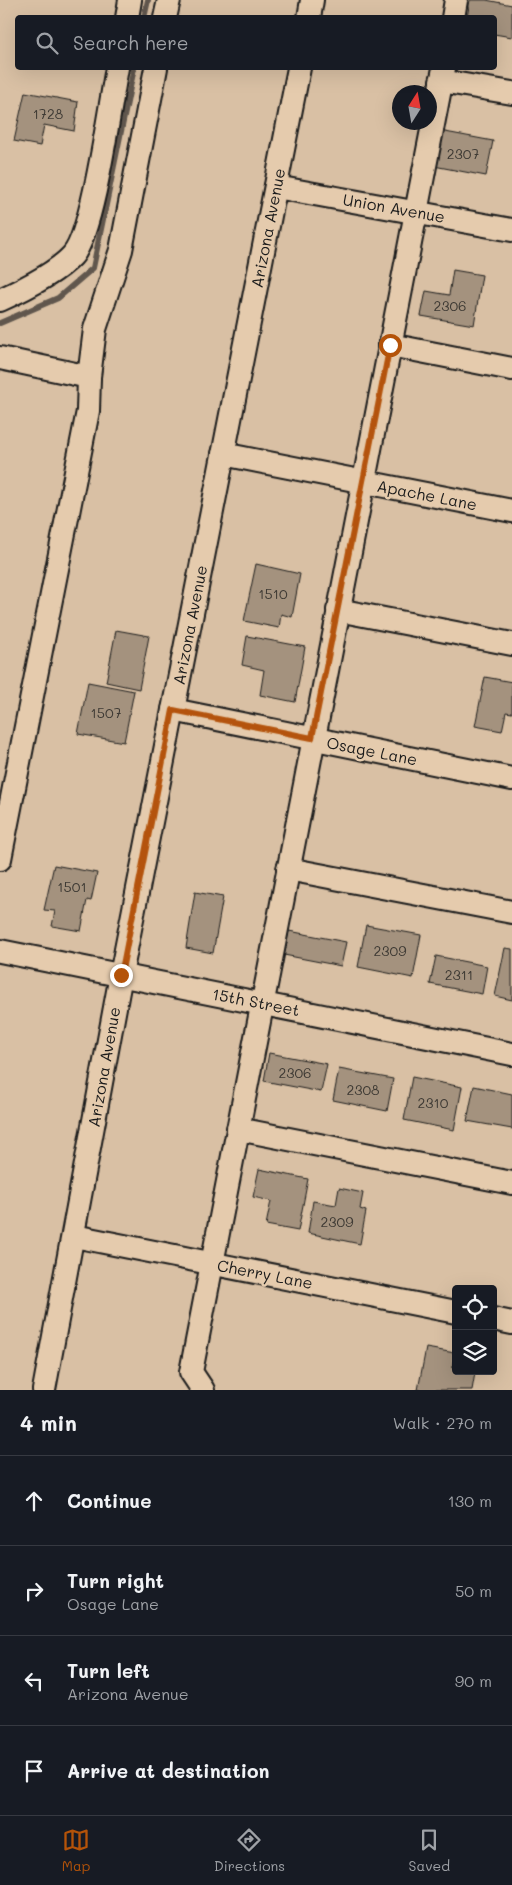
<!DOCTYPE html>
<html lang="en">
<head>
<meta charset="utf-8">
<style>
  :root { --surface:#171b24; --page:#242831; --text:#f1f3f6; --muted:#9ea1a6; --line:#363941; --accent:#b45309 }
  body { margin:0; font-family:Mali,sans-serif; background:var(--page); color:var(--text) }
  .controls { position:absolute; right:15px; bottom:15px; display:grid; overflow:hidden; border-radius:5px; box-shadow:0 5px 20px #0002 }
  .controls button { width:45px; height:45px; display:grid; place-items:center; padding:0; border:0; border-bottom:1px solid var(--line); background:var(--surface); color:var(--text); font:25px sans-serif }
  .compass { position:absolute; left:392px; top:85px; width:45px; height:45px; border-radius:50%; background:var(--surface); box-shadow:0 5px 20px #0002; rotate:11deg }
  .stop { position:absolute; width:15px; height:15px; margin:-11px; border:4px solid #b45309; border-radius:50%; background:#fff }
  .stop.end { background:#b45309; border-color:#fff; box-shadow:0 1px 5px #0008 }
  .list { margin:0; padding:0; list-style:none }
  h2 { display:flex; justify-content:space-between; align-items:center; height:65px; margin:0; padding:0 20px; font-size:21px }
  h2 small { font-size:16px; font-weight:400; color:var(--muted) }
  .list li { display:grid; grid-template-columns:32px 1fr auto; gap:15px; align-items:center; box-sizing:border-box; height:90px; padding:0 20px; border-top:1px solid var(--line) }
  .list b { display:block; font-size:19px; white-space:nowrap }
  .list p { margin:0; font-size:16px; white-space:nowrap; color:var(--muted) }
  .list em { font-size:16px; font-style:normal; color:var(--muted) }
  .icon { flex:none; width:28px; height:28px; fill:none; stroke:currentColor; stroke-width:2; stroke-linecap:round; stroke-linejoin:round }
  .map { position:relative; flex:none; width:512px; height:1390px; overflow:hidden }
  .search { position:absolute; background:var(--surface); box-shadow:0 5px 20px #0002; left:15px; right:15px; top:15px; height:55px; display:flex; align-items:center; gap:12px; box-sizing:border-box; padding:0 18px; border-radius:5px; color:var(--muted); font-size:19px }
  .sheet { height:425px; background:var(--surface) }
  nav { display:flex; justify-content:space-around; align-items:center; box-sizing:border-box; height:70px; border-top:1px solid var(--line); background:var(--surface); font-size:14px; color:var(--muted) }
  nav a { display:grid; justify-items:center; gap:2px }
  nav .on { color:var(--accent) }
  .map>svg:first-child { display:block }
  .lines { fill:none; stroke-linecap:round; stroke-linejoin:round }
  .stream { stroke:#60574e; stroke-width:6 }
  .building { fill:#a4927e; stroke:#1c1c1c }
  .minor-casing { stroke:#1c1c1c; stroke-width:26 }
  .minor { stroke:#e5cbad; stroke-width:22 }
  .route { stroke:#b45309; stroke-width:6 }
  .labels { text-anchor:middle; stroke-width:5; stroke-linejoin:round; paint-order:stroke }
  .number-label { font-size:14px; fill:#3e3a34 }
  .street-label { font-size:16px; fill:#1c1c1c; stroke:#e5cbad }
</style>
</head>
<body>
<div class="map">
<svg width="512" height="1390" viewBox="0 0 512 1390">
  <rect width="100%" height="100%" fill="#d9c0a4"/>
  <filter id="ink" filterUnits="userSpaceOnUse"><feTurbulence type="fractalNoise" baseFrequency=".02" numOctaves="2"/><feDisplacementMap in="SourceGraphic" scale="10" xChannelSelector="R" yChannelSelector="G"/><feConvolveMatrix kernelMatrix="1 2 1 2 8 2 1 2 1" color-interpolation-filters="sRGB"/></filter>
  <g filter="url(#ink)">
    <g class="lines">
      <g class="stream">
        <path d="M144 18 148 0"/>
        <path d="M0 323 58 298 93 268 134 68"/>
      </g>
    </g>
    <g class="building">
      <path d="M470 0H486L512 5V37L494 34V18H467Z"/>
      <path d="M25 92 78 102 74 131 44 125 40 146 14 141Z"/>
      <path d="M440 131 493 141 486 176 434 166Z"/>
      <path d="M453 270 482 275 474 325 421 316 426 291 449 295Z"/>
      <path d="M256 564 300 574 292 617 281 614 279 628 244 621Z"/>
      <path d="M116 630 149 636 139 689 106 682Z"/>
      <path d="M247 636 305 647 295 702 260 695 264 670 242 665Z"/>
      <path d="M485 677 512 682V713L506 712 502 731 475 726Z"/>
      <path d="M88 682 134 691 124 742 78 734Z"/>
      <path d="M54 865 97 873 91 901 87 900 81 931 52 926 55 911 44 910Z"/>
      <path d="M195 892 223 897 213 953 186 948Z"/>
      <path d="M366 925 421 935 413 978 358 967Z"/>
      <path d="M289 931 346 942 341 966 284 955Z"/>
      <path d="M505 948 512 949V1000L495 996Z"/>
      <path d="M436 956 487 966 482 994 430 984Z"/>
      <path d="M269 1053 327 1064 321 1092 264 1081Z"/>
      <path d="M339 1069 393 1079 387 1111 333 1100Z"/>
      <path d="M412 1077 462 1087 454 1130 404 1120Z"/>
      <path d="M474 1086 512 1094V1129L467 1121Z"/>
      <path d="M259 1169 308 1179 298 1231 266 1225 271 1201 253 1197Z"/>
      <path d="M339 1188 363 1193 360 1209 366 1211 360 1244 308 1233 313 1201 336 1205Z"/>
      <path d="M426 1348 455 1353 452 1368H456V1371L475 1373 472 1390H418Z"/>
    </g>
    <g class="lines">
      <g class="minor-casing">
        <g id="minor">
          <path d="M127 18 130 0"/>
          <path d="M165 18 169 0"/>
          <path d="M309 18 312 0"/>
          <path d="M453 18 456 0"/>
          <path d="M441 81 512 93"/>
          <path d="M276 187 512 230"/>
          <path d="M0 300C22 290 55 274 72 256 93 234 110 104 117 68"/>
          <path d="M390 345 512 369"/>
          <path d="M0 358 89 377"/>
          <path d="M223 454 512 511"/>
          <path d="M338 610 512 644"/>
          <path d="M173 710 512 779"/>
          <path d="M0 859 88 411 89 377 95 329 121 250 156 68"/>
          <path d="M288 869 512 912"/>
          <path d="M0 951 512 1054"/>
          <path d="M238 1129 512 1183"/>
          <path d="M74 1236 456 1312"/>
          <path d="M493 1319 512 1323"/>
          <path d="M44 1390 121 975 299 68"/>
          <path d="M203 1390 191 1372 444 68"/>
        </g>
      </g>
      <use href="#minor" class="minor"/>
    </g>
  </g>
  <g class="lines" filter="url(#ink)">
    <path class="route" d="M121 975 173 710 312 738 390 345"/>
  </g>
  <g class="labels">
    <g class="number-label">
      <text x="48" y="119">1728</text>
      <text x="463" y="159">2307</text>
      <text x="450" y="311">2306</text>
      <text x="273" y="599">1510</text>
      <text x="106" y="718">1507</text>
      <text x="72" y="892">1501</text>
      <text x="390" y="956">2309</text>
      <text x="459" y="980">2311</text>
      <text x="295" y="1078">2306</text>
      <text x="363" y="1095">2308</text>
      <text x="433" y="1108">2310</text>
      <text x="337" y="1227">2309</text>
    </g>
    <g class="street-label">
      <text transform="translate(394 208) rotate(10)" y="6">Union Avenue</text>
      <text transform="translate(268 228) rotate(-79)" y="6">Arizona Avenue</text>
      <text transform="translate(427 495) rotate(11)" y="6">Apache Lane</text>
      <text transform="translate(190 625) rotate(-79)" y="6">Arizona Avenue</text>
      <text transform="translate(372 751) rotate(11)" y="6">Osage Lane</text>
      <text transform="translate(256 1002) rotate(11)" y="6">15th Street</text>
      <text transform="translate(104 1067) rotate(-80)" y="6">Arizona Avenue</text>
      <text transform="translate(265 1274) rotate(11)" y="6">Cherry Lane</text>
    </g>
  </g>
</svg>
<div class="controls">
<button><svg class="icon" aria-label="locate" viewBox="0 0 24 24"><circle cx="12" cy="12" r="6"/><path d="M12 2v4M12 18v4M2 12h4M18 12h4"/></svg></button>
<button><svg class="icon" aria-label="layers" viewBox="0 0 24 24"><path d="M12 4l9 5-9 5-9-5zM3 14l9 5 9-5"/></svg></button>
</div>
<svg class="compass" viewBox="-18 -18 36 36"><path d="M0-13l5 13h-10z" fill="#e53935"/><path d="M0 13l5-13h-10z" fill="#9ea1a6"/></svg>
<div class="stop" style="left:390px;top:345px"></div>
<div class="stop end" style="left:121px;top:975px"></div>
<div class="search"><svg class="icon" aria-label="search" viewBox="0 0 24 24"><circle cx="10" cy="10" r="6"/><path d="M15 15l6 6"/></svg>Search here</div>
</div>
<section class="sheet">
<h2>4 min<small>Walk · 270 m</small></h2>
<ul class="list">
<li><svg class="icon" aria-label="ahead" viewBox="0 0 24 24"><path d="M12 20V5M6 11l6-6 6 6"/></svg><div><b>Continue</b></div><em>130 m</em></li>
<li><svg class="icon" aria-label="right" viewBox="0 0 24 24"><path d="M7 20v-9h11M14 6l5 5-5 5"/></svg><div><b>Turn right</b><p>Osage Lane</p></div><em>50 m</em></li>
<li><svg class="icon" aria-label="left" viewBox="0 0 24 24"><path d="M17 20v-9H6M10 6l-5 5 5 5"/></svg><div><b>Turn left</b><p>Arizona Avenue</p></div><em>90 m</em></li>
<li><svg class="icon" aria-label="arrive" viewBox="0 0 24 24"><path d="M6 21V4h12l-3 4 3 4H6"/></svg><div><b>Arrive at destination</b></div></li>
</ul>
</section>
<nav>
<a class="on"><svg class="icon" aria-label="map" viewBox="0 0 24 24"><path d="M3 6l6-2 6 2 6-2v14l-6 2-6-2-6 2zM9 4v14M15 6v14"/></svg>Map</a>
<a><svg class="icon" aria-label="directions" viewBox="0 0 24 24"><path d="M12 3l9 9-9 9-9-9zM9 14v-3h6M13 9l2 2-2 2"/></svg>Directions</a>
<a><svg class="icon" aria-label="saved" viewBox="0 0 24 24"><path d="M7 4h10v16l-5-4-5 4z"/></svg>Saved</a>
</nav>
</body>
</html>
